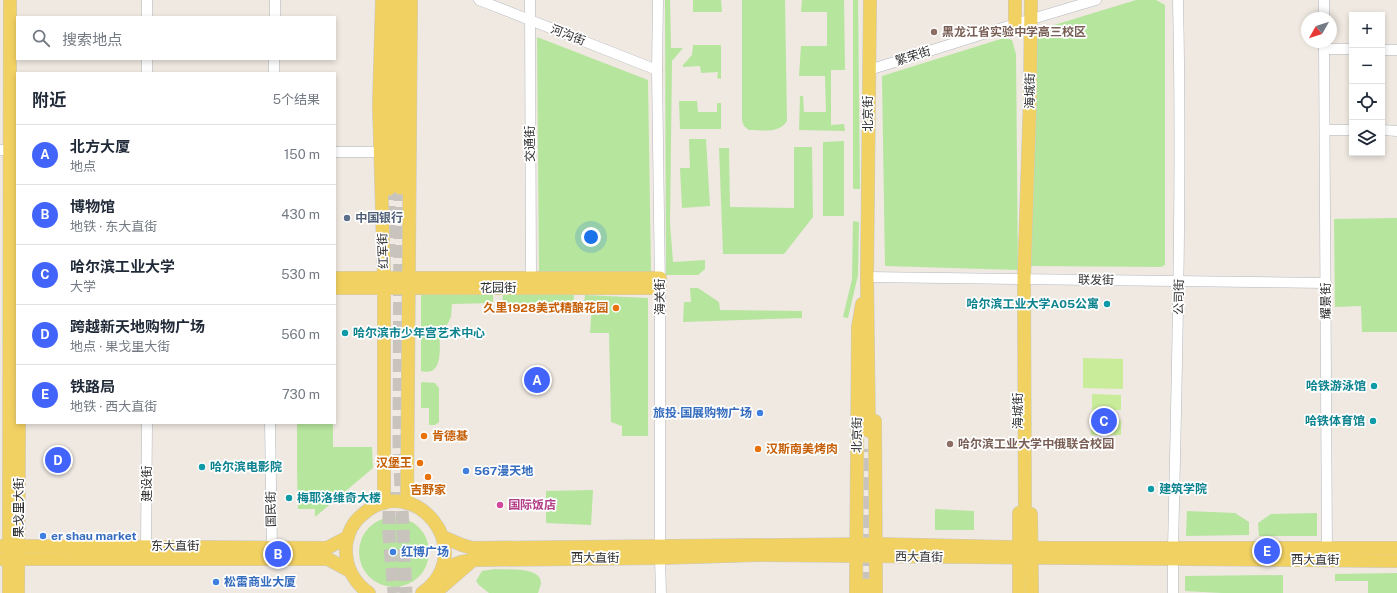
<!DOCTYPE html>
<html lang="zh">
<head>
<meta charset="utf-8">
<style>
  :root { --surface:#fff; --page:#f6f6f7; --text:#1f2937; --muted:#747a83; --line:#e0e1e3; --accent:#4264fb }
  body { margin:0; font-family:"Public Sans","Noto Sans SC",sans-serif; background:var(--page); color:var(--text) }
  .controls { position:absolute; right:12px; top:12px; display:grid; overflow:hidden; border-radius:0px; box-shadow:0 2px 6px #0003 }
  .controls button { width:36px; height:36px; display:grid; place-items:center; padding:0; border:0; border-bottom:1px solid var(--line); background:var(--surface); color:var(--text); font:20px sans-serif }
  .compass { position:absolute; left:1301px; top:12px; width:36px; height:36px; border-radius:50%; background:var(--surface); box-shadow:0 2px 6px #0003; rotate:231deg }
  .you { position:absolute; left:591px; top:237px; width:14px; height:14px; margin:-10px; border:3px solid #fff; border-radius:50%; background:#1a73e8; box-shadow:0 0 0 6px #1a73e833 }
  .badge { display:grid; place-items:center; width:26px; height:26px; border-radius:50%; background:var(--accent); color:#fff; font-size:13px; font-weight:700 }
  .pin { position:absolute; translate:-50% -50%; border:2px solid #fff; box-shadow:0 1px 4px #0006 }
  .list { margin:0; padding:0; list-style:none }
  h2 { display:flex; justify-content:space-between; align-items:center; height:52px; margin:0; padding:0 16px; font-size:17px }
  h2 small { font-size:13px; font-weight:400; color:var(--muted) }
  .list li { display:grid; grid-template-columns:26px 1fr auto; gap:12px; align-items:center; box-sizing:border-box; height:60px; padding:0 16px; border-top:1px solid var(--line) }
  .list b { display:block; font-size:15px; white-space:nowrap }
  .list p { margin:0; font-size:13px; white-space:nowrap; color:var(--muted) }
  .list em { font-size:13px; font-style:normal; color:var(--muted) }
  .icon { flex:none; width:22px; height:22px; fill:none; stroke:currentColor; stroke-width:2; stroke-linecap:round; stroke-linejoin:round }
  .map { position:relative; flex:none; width:1397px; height:593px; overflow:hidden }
  .search { position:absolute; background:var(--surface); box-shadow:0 2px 6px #0003; left:16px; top:16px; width:320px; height:44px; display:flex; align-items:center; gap:10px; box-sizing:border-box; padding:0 14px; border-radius:0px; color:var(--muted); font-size:15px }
  .panel { position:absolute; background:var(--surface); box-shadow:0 2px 6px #0003; left:16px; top:72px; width:320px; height:352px; border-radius:0px }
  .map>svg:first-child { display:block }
  .green { fill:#b6e59e }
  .pitch { fill:#c9ec9a }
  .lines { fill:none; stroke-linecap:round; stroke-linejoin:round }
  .major-tunnel { stroke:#c8c4bd; stroke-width:13; stroke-dasharray:13 6; stroke-linecap:butt }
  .minor-casing { stroke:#b4b7c1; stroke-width:11 }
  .major-casing { stroke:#c9c9c9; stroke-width:14 }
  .minor { stroke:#fff; stroke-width:10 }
  .major { stroke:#f2d163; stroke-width:13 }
  .education-dot { fill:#8d6e63; stroke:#fff; stroke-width:1.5 }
  .service-dot { fill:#5c6f8a; stroke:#fff; stroke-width:1.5 }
  .culture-dot { fill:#0f9aa8; stroke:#fff; stroke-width:1.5 }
  .food-dot { fill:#e8710a; stroke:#fff; stroke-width:1.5 }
  .shop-dot { fill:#3f7fe0; stroke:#fff; stroke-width:1.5 }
  .hotel-dot { fill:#d1479c; stroke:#fff; stroke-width:1.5 }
  .labels { text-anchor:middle; stroke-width:3.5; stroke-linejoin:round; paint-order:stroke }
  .education-label { font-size:12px; font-weight:bold; fill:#785e54; stroke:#fff; text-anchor:start }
  .street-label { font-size:12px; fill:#2e2e2e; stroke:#fff }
  .service-label { font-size:12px; font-weight:bold; fill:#4e5e75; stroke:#fff; text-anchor:start }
  .culture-label { font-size:12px; font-weight:bold; fill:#0d838f; stroke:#fff; text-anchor:start }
  .food-label { font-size:12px; font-weight:bold; fill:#c56008; stroke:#fff; text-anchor:end }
  .shop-label { font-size:12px; font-weight:bold; fill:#366cbe; stroke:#fff; text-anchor:start }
  .hotel-label { font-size:12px; font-weight:bold; fill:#b23c85; stroke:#fff; text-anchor:start }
</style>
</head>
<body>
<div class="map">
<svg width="1397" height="593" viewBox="0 0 1397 593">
  <rect width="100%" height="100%" fill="#efe9e1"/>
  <g class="green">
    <path d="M665 0H670L671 48H683L672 61 670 223 673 262 705 260V269L698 275H666Z"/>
    <path d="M693 0H721L722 12H693Z"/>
    <path d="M742 0H785L787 121C779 134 762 130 749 130L744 126 742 121Z"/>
    <path d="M802 0H844L845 70H831V125L844 124 845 131 799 130 800 96H803L804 112H826L825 76H799L801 46H827V12H801Z"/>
    <path d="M853 0H858L860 189H853Z"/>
    <path d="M1136 0H1156L1165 5V265L1161 267 1031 266 1034 43 1041 29Z"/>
    <path d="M537 37 648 80 651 271 539 272Z"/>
    <path d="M1004 38 1012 40 1016 54 1018 270 885 266 882 76Z"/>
    <path d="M693 45H721V79L717 78 718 72 701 73 700 66 683 67V65L692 55Z"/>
    <path d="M679 101H697L698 112H717V103H721V129H680Z"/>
    <path d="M689 139H706L710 206 682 208 680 168H690Z"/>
    <path d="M844 141V216H823V142Z"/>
    <path d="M794 147H812L813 217 784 254H723L719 148H729L730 207 794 208Z"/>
    <path d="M1397 218V332H1362L1361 306 1335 307 1334 219Z"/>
    <path d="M853 221 859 222 858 275 848 318 843 317 852 279Z"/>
    <path d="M690 288H698L719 302 720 310 802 311V318L683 322 684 302H691Z"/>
    <path d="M421 294H493V303L452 304 451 317 447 325 439 326C439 341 446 378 421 371Z"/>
    <path d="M503 294H574L573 306 502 304Z"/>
    <path d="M585 295 648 298V436H622V426L611 422 609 333H590L592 306H584Z"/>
    <path d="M422 382 435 383 439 388V422L435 425H429V408H421V383Z"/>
    <path d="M297 423H333V447H372L373 468 315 517V509H298L297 471Z"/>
    <path d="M593 490 591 525 546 523V491Z"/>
    <path d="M935 509 974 511V530H935Z"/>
    <path d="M1187 511 1235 513 1249 522V535L1186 536Z"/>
    <path d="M1317 513V536H1259L1258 523 1271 514Z"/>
    <circle cx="394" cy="552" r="35"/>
    <path d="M495 569C507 570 542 566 541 584 540 586 539 590 538 593H489L479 585 476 581 482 571Z"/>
    <path d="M1397 573V593H1368V581H1335V574Z"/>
    <path d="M1283 575V593H1222L1185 591V576Z"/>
  </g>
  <g class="pitch">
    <path d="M1083 358 1123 359V389L1083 388Z"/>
    <path d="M1092 394 1121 395V410H1092Z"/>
    <rect x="1091" y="420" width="30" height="15"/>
  </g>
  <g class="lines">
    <g class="major-tunnel">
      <path d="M400 188 399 446 406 593"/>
      <path d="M389 257V189"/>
      <path d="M389 492V535L394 593"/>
      <path d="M866 585 869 449"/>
    </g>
    <g class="minor-casing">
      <g id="minor">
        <path d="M479 0 657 70"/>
        <path d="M530 0 531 284"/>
        <path d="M658 0 657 70 660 288V558L661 593"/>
        <path d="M1324 0V18"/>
        <path d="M147 17V0"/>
        <path d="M275 17V0"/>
        <path d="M1324 42 1327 554"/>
        <path d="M1324 49H1352"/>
        <path d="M1382 50H1397"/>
        <path d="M869 70 1015 24 1096 0"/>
        <path d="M147 73V59"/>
        <path d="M274 73V59"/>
        <path d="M1325 130H1352"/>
        <path d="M1382 130 1397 131"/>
        <path d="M0 150H17"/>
        <path d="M335 152H379"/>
        <path d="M867 277 1326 283"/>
        <path d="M270 423 272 546"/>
        <path d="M146 546 147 423"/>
        <path d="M1173 593V549C1177 366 1182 183 1178 0"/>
      </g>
    </g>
    <g class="major-casing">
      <g id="major">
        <path d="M382 0 379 105 384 278V503"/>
        <path d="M1015 24V0"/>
        <path d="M400 188 402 0"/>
        <path d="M389 189 392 0"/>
        <path d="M335 278H660"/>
        <path d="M335 288H660"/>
        <path d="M875 421 876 593"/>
        <path d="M869 431 867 277 870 0"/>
        <path d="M407 503 411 0"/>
        <path d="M1019 513V593"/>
        <path d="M1031 514 1032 593"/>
        <path d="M1025 524 1024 279 1030 97 1031 0"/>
        <path d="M443 537 462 545 472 548 877 544 1051 548H1397"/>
        <path d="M0 546 327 548 348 537"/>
        <path d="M0 559H328L350 571"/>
        <path d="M442 569 461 562 474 560 660 558 758 555 1397 561"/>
        <path d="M9 593 10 0"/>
        <path d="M18 593 19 425"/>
        <path d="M369 593C353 582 345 565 346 546 347 534 353 522 362 515 413 468 481 551 422 593"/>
        <path d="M435 593 473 560"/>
        <path d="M856 593 858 327 862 304"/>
        <path d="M866 593V585"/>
      </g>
    </g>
    <use href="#minor" class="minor"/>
    <use href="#major" class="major"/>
  </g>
  <g class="education-dot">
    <circle cx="934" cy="32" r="4"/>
    <circle cx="950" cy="444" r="4"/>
  </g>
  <circle class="service-dot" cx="347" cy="218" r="4"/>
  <g class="culture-dot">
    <circle cx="1107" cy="304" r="4"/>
    <circle cx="345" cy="333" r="4"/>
    <circle cx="1374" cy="386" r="4"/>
    <circle cx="1373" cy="421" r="4"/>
    <circle cx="202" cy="467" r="4"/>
    <circle cx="1151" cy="489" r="4"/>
    <circle cx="289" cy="498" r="4"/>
  </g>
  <g class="food-dot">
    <circle cx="616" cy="308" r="4"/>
    <circle cx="424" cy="436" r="4"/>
    <circle cx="758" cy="449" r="4"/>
    <circle cx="420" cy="463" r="4"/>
    <circle cx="428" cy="477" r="4"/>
  </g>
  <g class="shop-dot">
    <circle cx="760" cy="413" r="4"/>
    <circle cx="466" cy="471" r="4"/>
    <circle cx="43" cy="536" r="4"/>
    <circle cx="393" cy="552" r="4"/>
    <circle cx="216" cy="582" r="4"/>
  </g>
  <circle class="hotel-dot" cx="500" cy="505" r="4"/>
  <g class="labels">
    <g class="education-label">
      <text x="942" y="36">黑龙江省实验中学高三校区</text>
      <text x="958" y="448">哈尔滨工业大学中俄联合校园</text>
    </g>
    <g class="street-label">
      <text transform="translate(568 35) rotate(21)" y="4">河沟街</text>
      <text transform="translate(913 56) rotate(-18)" y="4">繁荣街</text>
      <text transform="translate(1030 91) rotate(-89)" y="4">海城街</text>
      <text transform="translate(868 114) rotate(-90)" y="4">北京街</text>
      <text transform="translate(530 144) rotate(-90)" y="4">交通街</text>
      <text transform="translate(383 251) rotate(-92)" y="4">红军街</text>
      <text transform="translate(1096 280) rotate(1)" y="4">联发街</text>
      <text x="498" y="292">花园街</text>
      <text transform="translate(660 297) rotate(-90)" y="4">海关街</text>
      <text transform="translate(1179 297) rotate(-89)" y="4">公司街</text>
      <text transform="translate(1326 301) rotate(-90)" y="4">耀景街</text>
      <text transform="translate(1018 411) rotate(-90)" y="4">海城街</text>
      <text transform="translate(857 435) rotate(-89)" y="4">北京街</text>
      <text transform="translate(147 484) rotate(-90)" y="4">建设街</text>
      <text transform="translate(19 508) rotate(-90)" y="4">果戈里大街</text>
      <text transform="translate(271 509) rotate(-91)" y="4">国民街</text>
      <text x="175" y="550">东大直街</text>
      <text transform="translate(919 557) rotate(1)" y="4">西大直街</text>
      <text x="595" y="562">西大直街</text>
      <text x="1315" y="564">西大直街</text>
    </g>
    <g class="service-label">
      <text x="355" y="222">中国银行</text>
    </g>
    <g class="culture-label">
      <text x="1099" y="308" text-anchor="end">哈尔滨工业大学A05公寓</text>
      <text x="353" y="337">哈尔滨市少年宫艺术中心</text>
      <text x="1366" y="390" text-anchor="end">哈铁游泳馆</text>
      <text x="1365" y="425" text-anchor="end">哈铁体育馆</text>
      <text x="210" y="471">哈尔滨电影院</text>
      <text x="1159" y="493">建筑学院</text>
      <text x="297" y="502">梅耶洛维奇大楼</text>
    </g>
    <g class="food-label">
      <text x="608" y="312">久里1928美式精酿花园</text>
      <text x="432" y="440" text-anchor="start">肯德基</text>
      <text x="766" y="453" text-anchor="start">汉斯南美烤肉</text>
      <text x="412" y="467">汉堡王</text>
      <text x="428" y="494" text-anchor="middle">吉野家</text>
    </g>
    <g class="shop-label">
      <text x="752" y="417" text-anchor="end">旅投·国展购物广场</text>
      <text x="474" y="475">567漫天地</text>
      <text x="51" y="540">er shau market</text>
      <text x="401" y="556">红博广场</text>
      <text x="224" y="586">松雷商业大厦</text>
    </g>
    <g class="hotel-label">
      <text x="508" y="509">国际饭店</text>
    </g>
  </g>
</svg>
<div class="controls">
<button>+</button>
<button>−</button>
<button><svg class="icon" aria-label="locate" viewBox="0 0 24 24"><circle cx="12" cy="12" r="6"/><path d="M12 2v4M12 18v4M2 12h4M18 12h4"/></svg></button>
<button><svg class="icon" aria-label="layers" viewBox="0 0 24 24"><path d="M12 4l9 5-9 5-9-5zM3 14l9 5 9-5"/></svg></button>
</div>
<svg class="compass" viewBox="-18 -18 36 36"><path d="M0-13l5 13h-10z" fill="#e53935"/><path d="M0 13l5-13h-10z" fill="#747a83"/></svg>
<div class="you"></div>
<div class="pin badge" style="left:537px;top:380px">A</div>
<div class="pin badge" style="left:278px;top:554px">B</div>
<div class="pin badge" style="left:1104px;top:421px">C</div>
<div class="pin badge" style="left:58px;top:460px">D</div>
<div class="pin badge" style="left:1267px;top:551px">E</div>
<div class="search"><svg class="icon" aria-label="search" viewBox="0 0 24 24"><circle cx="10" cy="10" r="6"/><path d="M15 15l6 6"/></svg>搜索地点</div>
<section class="panel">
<h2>附近<small>5个结果</small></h2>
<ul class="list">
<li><span class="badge">A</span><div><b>北方大厦</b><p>地点</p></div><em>150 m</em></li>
<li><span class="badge">B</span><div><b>博物馆</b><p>地铁 · 东大直街</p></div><em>430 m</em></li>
<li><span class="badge">C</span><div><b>哈尔滨工业大学</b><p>大学</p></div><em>530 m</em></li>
<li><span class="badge">D</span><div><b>跨越新天地购物广场</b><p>地点 · 果戈里大街</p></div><em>560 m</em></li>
<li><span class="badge">E</span><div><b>铁路局</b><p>地铁 · 西大直街</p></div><em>730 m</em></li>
</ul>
</section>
</div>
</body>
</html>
